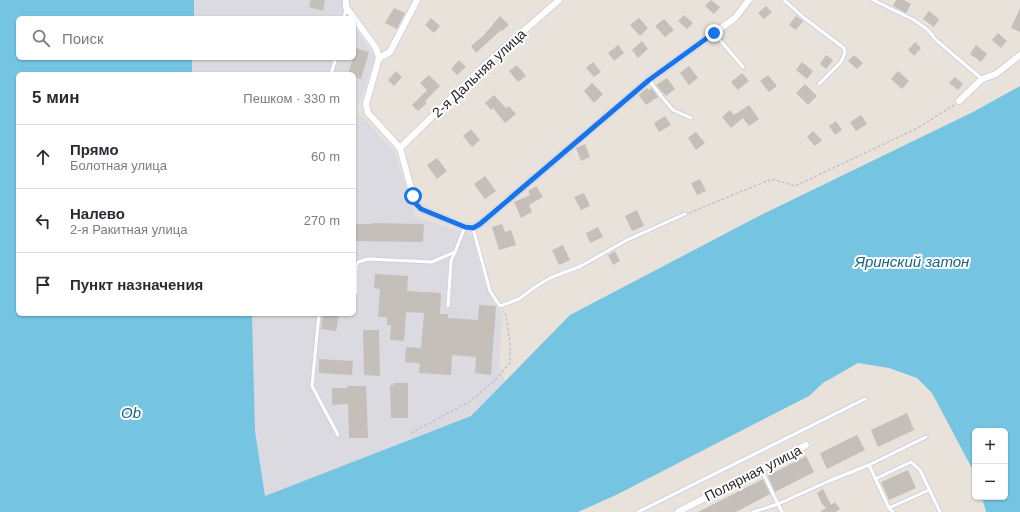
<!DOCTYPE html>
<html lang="ru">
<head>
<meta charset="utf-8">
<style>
  :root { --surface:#fff; --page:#f2f2f3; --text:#2b2b33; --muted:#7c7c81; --line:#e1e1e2 }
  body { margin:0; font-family:Arial,sans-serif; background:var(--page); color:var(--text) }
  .controls { position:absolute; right:12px; bottom:12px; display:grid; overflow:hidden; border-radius:6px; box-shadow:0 1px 3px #0004 }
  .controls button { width:36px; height:36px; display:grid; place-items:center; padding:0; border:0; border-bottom:1px solid var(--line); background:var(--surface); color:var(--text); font:20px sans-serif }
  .stop { position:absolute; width:12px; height:12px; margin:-9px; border:3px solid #1a73e8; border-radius:50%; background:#fff }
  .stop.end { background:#1a73e8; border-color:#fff; box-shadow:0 1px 4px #0008 }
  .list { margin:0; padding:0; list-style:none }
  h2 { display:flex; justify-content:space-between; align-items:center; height:52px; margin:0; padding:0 16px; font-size:17px }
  h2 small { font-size:13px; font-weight:400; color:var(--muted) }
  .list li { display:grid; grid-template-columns:26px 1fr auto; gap:12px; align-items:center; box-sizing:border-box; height:64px; padding:0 16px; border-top:1px solid var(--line) }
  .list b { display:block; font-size:15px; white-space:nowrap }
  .list p { margin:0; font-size:13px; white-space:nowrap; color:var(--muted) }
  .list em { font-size:13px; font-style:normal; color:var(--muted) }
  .icon { flex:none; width:22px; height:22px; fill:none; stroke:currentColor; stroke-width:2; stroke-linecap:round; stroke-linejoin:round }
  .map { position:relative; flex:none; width:1020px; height:512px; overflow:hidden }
  .search { position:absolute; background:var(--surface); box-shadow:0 1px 3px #0004; left:16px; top:16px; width:340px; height:44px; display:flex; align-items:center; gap:10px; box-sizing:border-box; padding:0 14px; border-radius:6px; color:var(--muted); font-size:15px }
  .panel { position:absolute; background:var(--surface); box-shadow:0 1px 3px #0004; left:16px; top:72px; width:340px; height:244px; border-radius:6px }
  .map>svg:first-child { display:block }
  .industrial { fill:#dcdae1 }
  .water { fill:#75c5e2 }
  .building { fill:#c4bfb9 }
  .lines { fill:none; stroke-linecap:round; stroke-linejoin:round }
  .service-casing { stroke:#cfd2df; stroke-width:5 }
  .minor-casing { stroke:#cfd2df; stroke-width:8 }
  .path { stroke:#c3c3c3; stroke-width:1.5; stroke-dasharray:3 2; stroke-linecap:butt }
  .service { stroke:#fff; stroke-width:3 }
  .minor { stroke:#fff; stroke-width:6 }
  .route { stroke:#1a73e8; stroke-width:5 }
  .labels { text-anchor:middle; stroke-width:4; stroke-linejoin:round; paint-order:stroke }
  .street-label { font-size:14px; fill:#272727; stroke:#fff }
  .water-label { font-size:15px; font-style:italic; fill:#196389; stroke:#fff }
</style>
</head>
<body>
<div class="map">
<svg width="1020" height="512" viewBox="0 0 1020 512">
  <rect width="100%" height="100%" fill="#e9e2da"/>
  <g class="industrial">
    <path d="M194 0H344L343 10 349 18H194Z"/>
    <path d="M354 26 375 57 357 111 394 151 415 216 473 236 481 273 493 303 503 314 499 361 505 381 471 416 265 496 255 431 252 314H354V74H192V58H354Z"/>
  </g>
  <path class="water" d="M0 0H194V18H18V58H192V74H18V314H252L255 431 265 496 471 416 570 315 757 217 975 111 1020 86V512H986L982 497H1005V431H975V474L932 393 917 378 889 368 858 363 823 383 809 396 616 495 578 512H0Z"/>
  <g class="building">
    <path d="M311 0H325L323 11 309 7Z"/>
    <path d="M711 0 720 7 714 14 705 6Z"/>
    <path d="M896 0H904L911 4 906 13 893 6Z"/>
    <path d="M766 6 772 12 764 19 758 13Z"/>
    <path d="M394 8 405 13 397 29 385 23Z"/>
    <path d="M1020 8V32L1011 28Z"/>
    <path d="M929 11 939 19 934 27 923 19Z"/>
    <path d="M684 15 693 23 687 29 678 21Z"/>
    <path d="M500 16 509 25 502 31 501 30 476 53 471 46 484 35Z"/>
    <path d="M796 16 803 21 796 30 789 25Z"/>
    <path d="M431 18 440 26 434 33 425 25Z"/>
    <path d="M639 18 648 28 640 36 630 25Z"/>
    <path d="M664 19 674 30 665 37 655 26Z"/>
    <path d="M998 33 1007 41 1001 48 992 40Z"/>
    <path d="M642 41 648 49 638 58 632 50Z"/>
    <path d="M915 42 921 48 914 56 908 50Z"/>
    <path d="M618 45 624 53 614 61 608 53Z"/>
    <path d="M976 45 987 54 981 62 970 54Z"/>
    <path d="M356 48 369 52 361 79 354 77V74H348Z"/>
    <path d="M826 55 833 60 826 69 820 64Z"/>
    <path d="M854 55 863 63 857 69 848 61Z"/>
    <path d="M459 60 466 67 457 75 451 69Z"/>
    <path d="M593 62 601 72 594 77 586 68Z"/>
    <path d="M802 62 813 71 807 79 796 70Z"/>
    <path d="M517 65 526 76 518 82 509 71Z"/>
    <path d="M689 66 698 78 689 85 680 73Z"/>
    <path d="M396 71 402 77 394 86 388 80Z"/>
    <path d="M898 71 909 81 902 89 891 79Z"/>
    <path d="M742 73 749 81 738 90 731 82Z"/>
    <path d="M429 75 440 86 425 101 427 103 418 111 412 105 427 90 420 83Z"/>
    <path d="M768 75 777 86 769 92 760 81Z"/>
    <path d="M955 77 963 84 958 90 949 83Z"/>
    <path d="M667 78 675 89 666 96 656 85Z"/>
    <path d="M592 83 603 94 594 103 584 91Z"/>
    <path d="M805 84 817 96 808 105 796 93Z"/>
    <path d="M647 88 649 90 652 88 658 97 646 105 639 95Z"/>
    <path d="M494 95 506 108 509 106 516 114 505 123 493 108 491 110 485 103Z"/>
    <path d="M749 105 759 119 749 126 743 118 731 128 722 117 730 110 734 115Z"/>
    <path d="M861 115 867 124 856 131 850 122Z"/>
    <path d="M665 116 671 125 659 132 654 123Z"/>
    <path d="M836 121 842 130 835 135 829 126Z"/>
    <path d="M471 129 480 140 472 147 463 136Z"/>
    <path d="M813 131 822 140 815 146 807 137Z"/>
    <path d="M696 132 705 143 696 150 688 138Z"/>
    <path d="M585 144 590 157 581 161 576 148Z"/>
    <path d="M437 158 447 171 437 179 427 165Z"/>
    <path d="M485 176 496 191 485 199 474 184Z"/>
    <path d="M700 179 706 191 697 195 691 183Z"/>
    <path d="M536 186 543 197 529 205 532 212 521 218 514 202 530 195 528 191Z"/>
    <path d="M584 193 590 206 581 210 574 197Z"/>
    <path d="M637 210 644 226 632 231 625 216Z"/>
    <path d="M372 223 424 224 423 242 354 241V224H372Z"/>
    <path d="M502 224 505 232 511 230 516 245 499 250 492 227Z"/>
    <path d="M598 227 603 237 590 243 586 233Z"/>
    <path d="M563 245 570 260 559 265 552 250Z"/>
    <path d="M615 251 620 261 613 265 608 255Z"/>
    <path d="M375 274 408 276 407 291 441 293 440 314H448V318L478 320 479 305 496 306 491 375 475 373 476 357 452 355 451 375 419 373 420 363 405 362 406 347 421 348 424 313 406 312 404 341 390 340 391 325H387V317H378L380 289 374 288Z"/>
    <path d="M323 314H339L336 331 321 329Z"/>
    <path d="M363 330H379L380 376 364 375Z"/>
    <path d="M319 359 353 361 352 375 319 373Z"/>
    <path d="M394 383H408V418H391L390 385H394Z"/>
    <path d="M347 386H366L368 438H349L348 404 332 405V388H347Z"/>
    <path d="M907 413 914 430 878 447 871 430Z"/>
    <path d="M857 435 865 450 827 469 820 453Z"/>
    <path d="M806 456 814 472 775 492 768 476Z"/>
    <path d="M908 470 916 488 889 500 881 482Z"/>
    <path d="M763 479 770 494 736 512H698Z"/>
    <path d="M823 489 831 505 835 502 840 509 836 512H820L826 508 822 504 817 493Z"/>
  </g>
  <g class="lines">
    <g class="service-casing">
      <g id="service">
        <path d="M784 0 803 17 844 48 845 53 841 62 819 84"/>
        <path d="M873 0 914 20 928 30 935 39 982 79"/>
        <path d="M344 18 346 8"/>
        <path d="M714 33 743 67"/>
        <path d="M331 74 336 58"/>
        <path d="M649 80 661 96 673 110 691 118"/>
        <path d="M473 228 490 291 500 306 519 299 535 287 550 278 581 266 627 240 685 214"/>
        <path d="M356 293V266L358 262 368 259 432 262 455 252 465 227"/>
        <path d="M448 306 451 261 455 252"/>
        <path d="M319 314 312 386 338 435"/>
        <path d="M869 465 926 437"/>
        <path d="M761 469 778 504 829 481 869 465 889 508 893 512"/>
        <path d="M875 479 911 462 920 470 940 512"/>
        <path d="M889 508 929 490"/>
        <path d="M638 512 865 399"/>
        <path d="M753 512 778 504 782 512"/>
      </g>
    </g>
    <g class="minor-casing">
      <g id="minor">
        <path d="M346 0V7L376 48 379 58 366 104 368 113 400 148 415 203 421 209 465 227 473 228 480 224 649 80 735 18 749 0"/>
        <path d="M379 58 390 52 417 0"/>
        <path d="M959 101 982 79 996 74 1020 55"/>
        <path d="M400 148 486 64 559 0"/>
        <path d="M678 512 806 445"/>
      </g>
    </g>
    <g class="path">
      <path d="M689 213 772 179 795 186 918 128 954 105"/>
      <path d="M411 433 469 402 493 382 510 363V344L506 315 503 311"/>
    </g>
    <use href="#service" class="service"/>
    <use href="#minor" class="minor"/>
  </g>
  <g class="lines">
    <path class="route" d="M413 196 415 203 421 209 465 227 473 228 480 224 649 80 714 33"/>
  </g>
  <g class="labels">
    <g class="street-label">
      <text transform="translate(479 73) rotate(-43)" y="5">2-я Дальняя улица</text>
      <text transform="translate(753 473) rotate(-27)" y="5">Полярная улица</text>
    </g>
    <g class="water-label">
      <text x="912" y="267">Яринский затон</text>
      <text x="131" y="418">Ob</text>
    </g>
  </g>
</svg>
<div class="controls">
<button>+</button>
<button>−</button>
</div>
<div class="stop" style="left:413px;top:196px"></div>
<div class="stop end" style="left:714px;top:33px"></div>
<div class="search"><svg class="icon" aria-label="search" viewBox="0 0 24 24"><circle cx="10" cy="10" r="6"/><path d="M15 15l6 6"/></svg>Поиск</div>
<section class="panel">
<h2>5 мин<small>Пешком · 330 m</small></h2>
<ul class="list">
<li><svg class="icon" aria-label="ahead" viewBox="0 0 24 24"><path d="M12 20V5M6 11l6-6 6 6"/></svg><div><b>Прямо</b><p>Болотная улица</p></div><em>60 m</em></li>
<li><svg class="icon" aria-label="left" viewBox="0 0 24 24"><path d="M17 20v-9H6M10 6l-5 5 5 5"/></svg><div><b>Налево</b><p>2-я Ракитная улица</p></div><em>270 m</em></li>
<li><svg class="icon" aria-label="arrive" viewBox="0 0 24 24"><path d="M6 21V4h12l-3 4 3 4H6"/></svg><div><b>Пункт назначения</b></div></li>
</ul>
</section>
</div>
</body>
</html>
